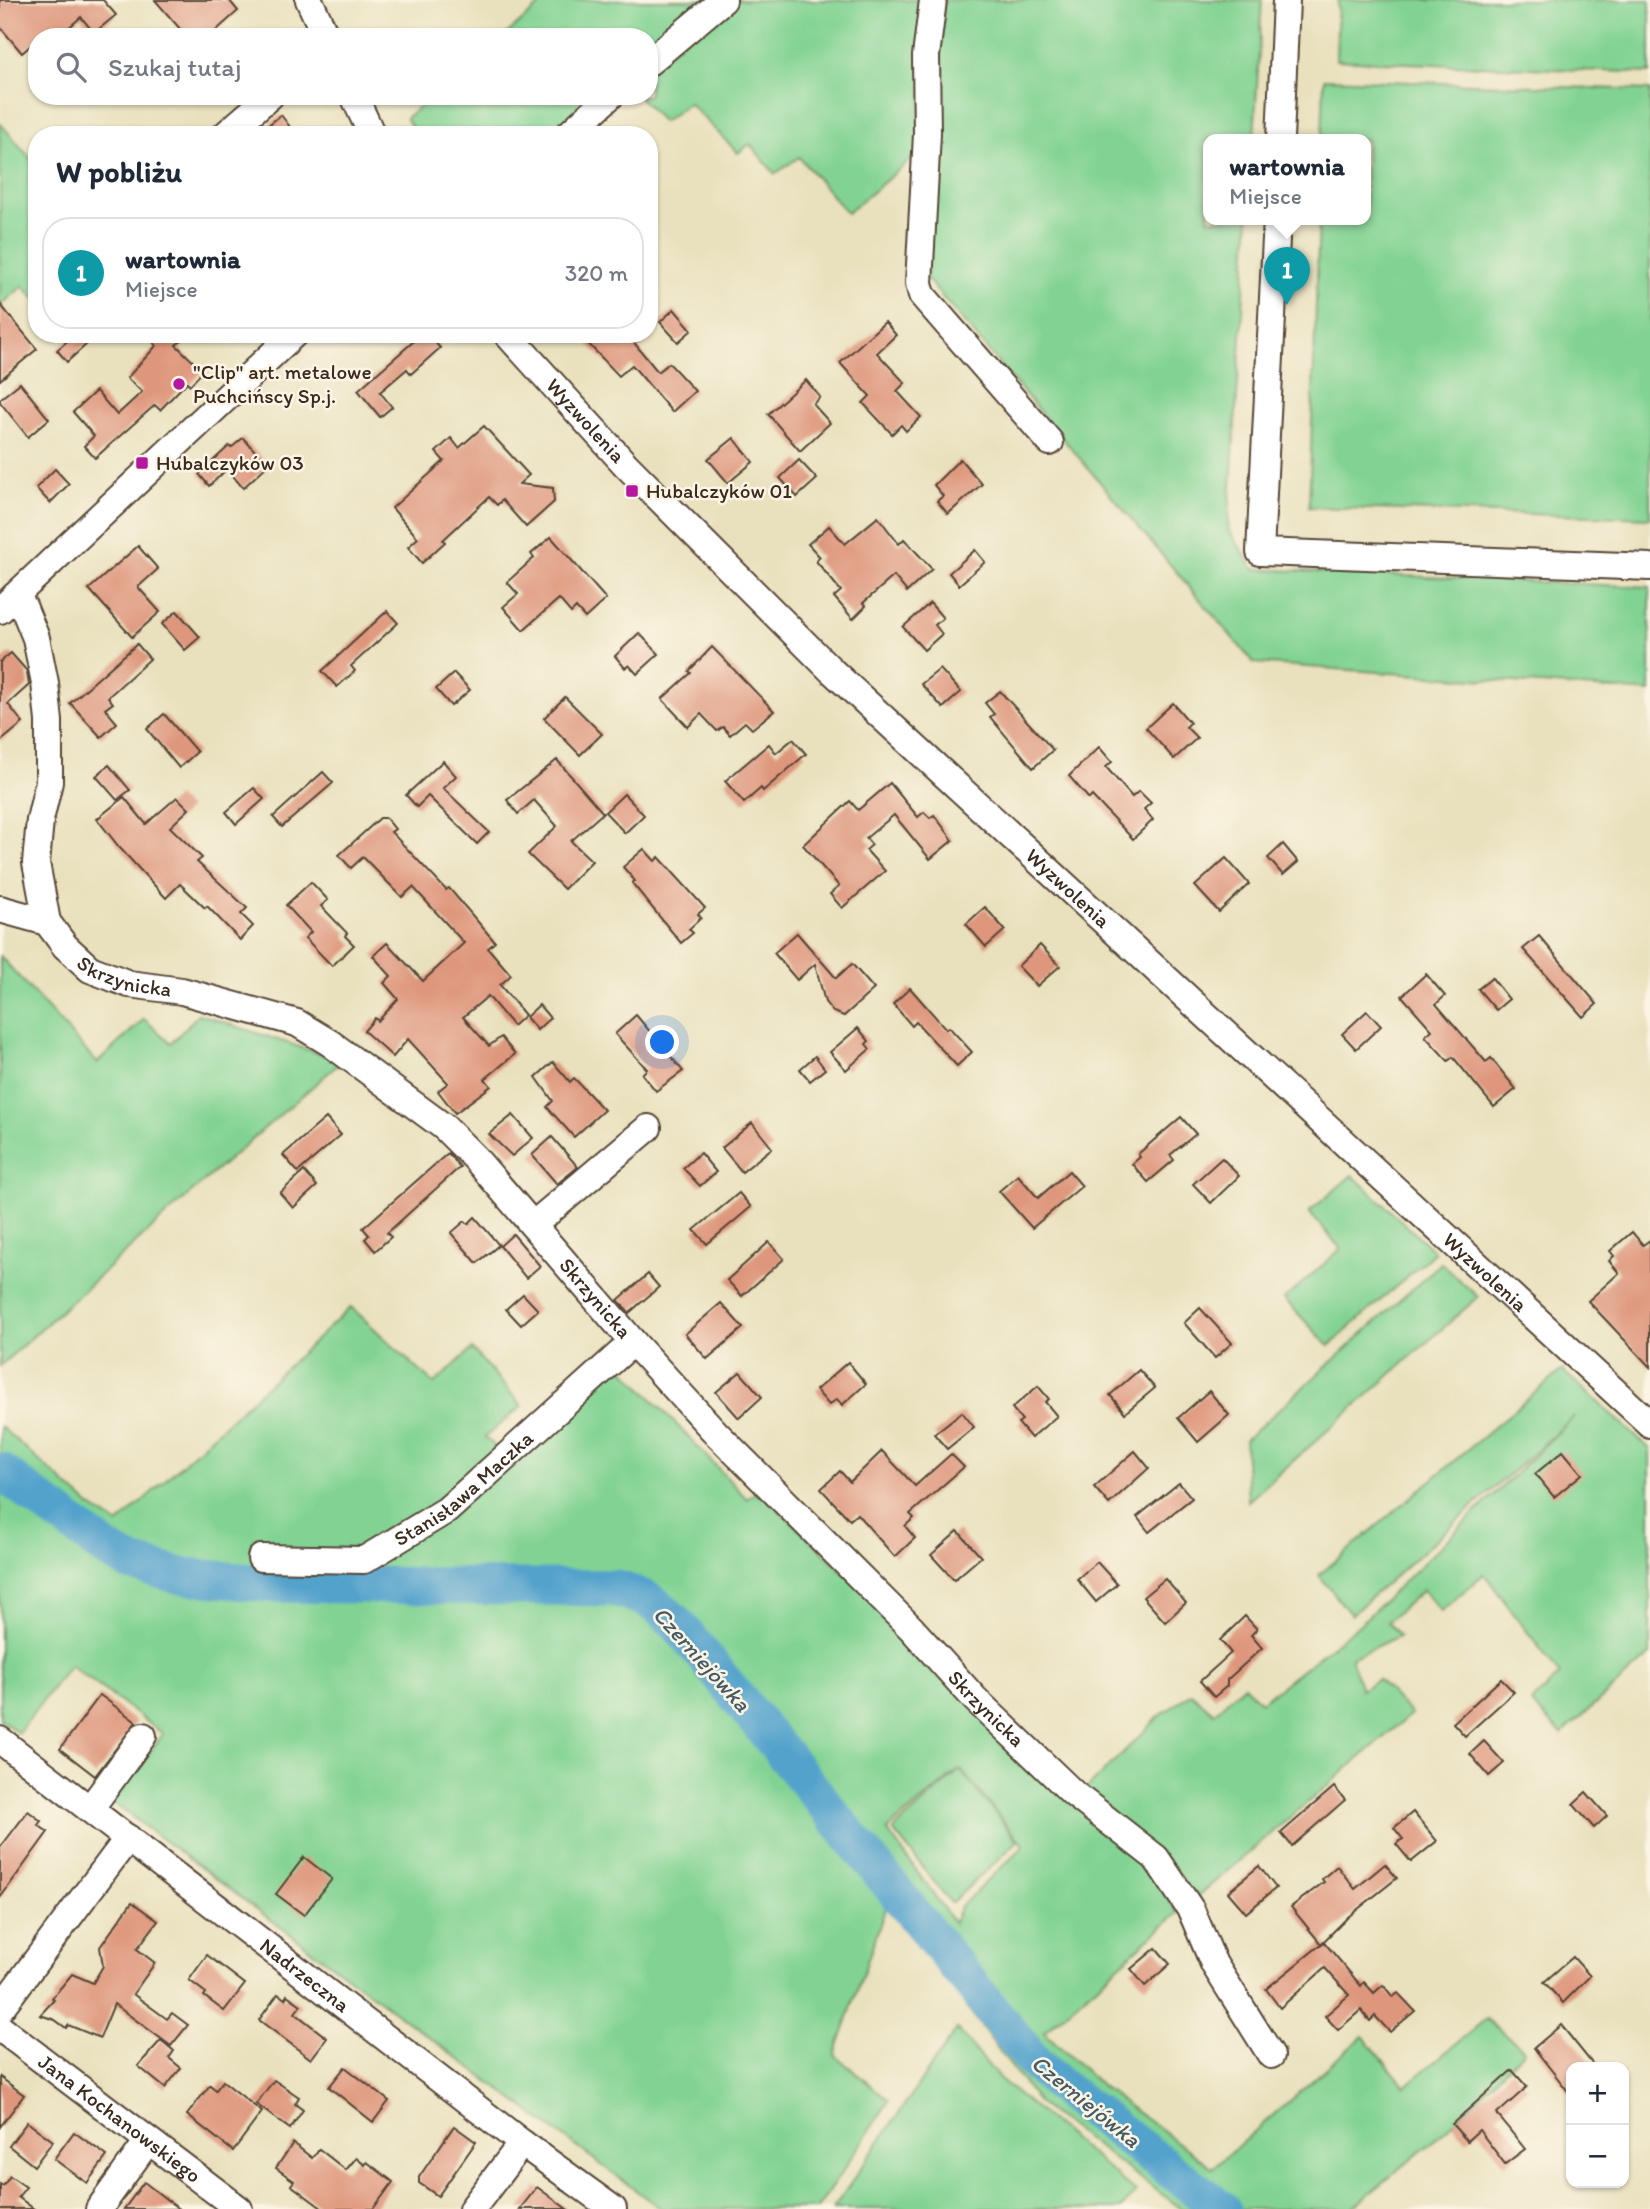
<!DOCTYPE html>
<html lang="pl">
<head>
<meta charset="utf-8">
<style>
  :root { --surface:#fff; --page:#f2f2f3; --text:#1f2937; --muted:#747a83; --line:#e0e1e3; --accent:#1a73e8 }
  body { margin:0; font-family:Itim,sans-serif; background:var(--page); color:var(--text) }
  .controls { position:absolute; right:21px; bottom:21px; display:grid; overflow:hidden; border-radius:14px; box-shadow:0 2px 5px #0004 }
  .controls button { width:63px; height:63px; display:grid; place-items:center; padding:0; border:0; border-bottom:2px solid var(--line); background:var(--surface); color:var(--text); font:35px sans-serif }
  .you { position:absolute; left:663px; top:1043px; width:24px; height:24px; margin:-18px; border:5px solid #fff; border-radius:50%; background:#1a73e8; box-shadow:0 0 0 10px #1a73e833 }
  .badge { display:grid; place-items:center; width:46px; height:46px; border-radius:50%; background:var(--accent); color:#fff; font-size:23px; font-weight:700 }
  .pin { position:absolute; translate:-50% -58px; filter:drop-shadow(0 2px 4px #0008) }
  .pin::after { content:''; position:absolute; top:37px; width:24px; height:21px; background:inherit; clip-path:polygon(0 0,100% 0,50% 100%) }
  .popup { position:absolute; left:1203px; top:134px; width:168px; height:91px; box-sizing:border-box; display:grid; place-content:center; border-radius:14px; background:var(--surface); filter:drop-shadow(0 2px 5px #0005); font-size:23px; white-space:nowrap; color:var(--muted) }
  .popup b { font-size:26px; color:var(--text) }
  .popup::after { content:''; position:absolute; left:50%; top:100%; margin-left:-14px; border:14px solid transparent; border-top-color:var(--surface) }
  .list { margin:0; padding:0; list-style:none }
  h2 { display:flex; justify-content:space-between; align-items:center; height:91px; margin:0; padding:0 28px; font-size:30px }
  h2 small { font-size:23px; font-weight:400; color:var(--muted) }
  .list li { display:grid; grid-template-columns:46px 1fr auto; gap:21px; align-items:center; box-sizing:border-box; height:112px; margin:0 14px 14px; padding:0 14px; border:2px solid var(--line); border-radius:28px }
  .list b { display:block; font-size:26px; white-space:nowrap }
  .list p { margin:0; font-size:23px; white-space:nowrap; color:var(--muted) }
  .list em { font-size:23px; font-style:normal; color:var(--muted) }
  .icon { flex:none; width:38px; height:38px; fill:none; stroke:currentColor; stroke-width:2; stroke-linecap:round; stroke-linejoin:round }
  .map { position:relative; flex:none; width:1650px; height:2209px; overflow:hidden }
  .search { position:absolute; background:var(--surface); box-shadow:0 2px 5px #0004; left:28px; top:28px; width:630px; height:77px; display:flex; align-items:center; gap:18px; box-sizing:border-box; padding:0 24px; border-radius:28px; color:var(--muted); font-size:26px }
  .panel { position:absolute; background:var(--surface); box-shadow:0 2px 5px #0004; left:28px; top:126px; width:630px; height:217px; border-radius:28px }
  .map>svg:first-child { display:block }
  .green { fill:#82d393; stroke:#5e7e58; stroke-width:2; fill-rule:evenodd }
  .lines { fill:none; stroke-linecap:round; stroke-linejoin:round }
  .river { stroke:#52a2cc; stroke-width:37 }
  .building { fill:#de967c }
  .minor-casing { stroke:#554536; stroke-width:30 }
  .minor { stroke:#fff; stroke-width:26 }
  .poi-dot { fill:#b5179e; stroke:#fcf5e5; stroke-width:2.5 }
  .labels { text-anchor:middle; stroke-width:5; stroke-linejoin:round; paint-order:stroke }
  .poi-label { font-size:21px; fill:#3b2a1e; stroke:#fcf5e5; text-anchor:start }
  .street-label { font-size:21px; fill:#3b2a1e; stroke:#fcf5e5 }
  .water-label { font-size:23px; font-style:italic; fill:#445a64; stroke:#fcf5e5 }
</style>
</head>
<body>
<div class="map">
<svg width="1650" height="2209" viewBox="0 0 1650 2209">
  <rect width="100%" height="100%" fill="#fcf5e5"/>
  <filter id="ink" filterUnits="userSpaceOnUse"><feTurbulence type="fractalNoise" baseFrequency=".0143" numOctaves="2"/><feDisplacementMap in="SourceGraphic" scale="14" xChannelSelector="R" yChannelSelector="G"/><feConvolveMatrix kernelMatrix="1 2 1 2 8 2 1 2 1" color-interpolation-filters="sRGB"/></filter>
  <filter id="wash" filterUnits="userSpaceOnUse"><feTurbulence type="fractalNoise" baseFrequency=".00686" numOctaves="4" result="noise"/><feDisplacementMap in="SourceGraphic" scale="28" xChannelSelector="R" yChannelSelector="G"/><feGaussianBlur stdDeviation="1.57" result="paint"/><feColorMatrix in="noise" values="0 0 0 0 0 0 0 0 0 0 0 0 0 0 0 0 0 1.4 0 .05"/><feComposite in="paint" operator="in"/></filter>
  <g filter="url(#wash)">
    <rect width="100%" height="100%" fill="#e9e1be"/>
    <g class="green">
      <path d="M546 0H712L649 55V37H503Z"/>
      <path d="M732 0H926L920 152 847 213 799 157 775 174 750 144 738 153 689 103 663 122 638 96H649V69Z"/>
      <path d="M944 0H1262L1254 139H1208V219H1249L1228 529 1254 569 1650 587V692L1254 663 926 278Z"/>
      <path d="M1338 0H1650V73L1336 60Z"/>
      <path d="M1324 79 1650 90V518L1309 507 1319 219H1366V139H1322Z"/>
      <path d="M432 96H603L559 135H417L406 118Z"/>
      <path d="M0 123 37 166V301L23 286 0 306Z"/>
      <path d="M0 956 97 1063 144 1019 171 1043 199 1014 342 1061 204 1181 0 1366Z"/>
      <path d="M1352 1175 1435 1252 1329 1346 1284 1299 1341 1249 1309 1212Z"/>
      <path d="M1441 1263 1478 1297 1248 1501 1245 1440Z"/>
      <path d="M351 1307 434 1384 472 1349 522 1406 485 1437 509 1460 619 1364 747 1499 758 1490 1133 1849 1178 1913 1044 2032 1104 2088 1213 2168 1363 2036 1405 2086 1486 2019 1525 2050 1442 2134 1351 2209H1182L1039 2104 888 1901 835 2055 889 2101 817 2209H661L112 1802 163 1734 70 1665 18 1733 0 1719V1426L90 1506 118 1524ZM960 1769 1024 1846 960 1907 954 1923 887 1830Z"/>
      <path d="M1562 1370 1650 1449V1655L1562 1734 1531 1703 1560 1675 1484 1574 1441 1611 1423 1590 1387 1622 1399 1636 1351 1658 1361 1690 1378 1679 1411 1714 1191 1902 1085 1790 1160 1716 1191 1693 1214 1713 1244 1685 1261 1702 1359 1625 1574 1417 1351 1615 1319 1575Z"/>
      <path d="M960 1770 1018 1841 951 1903 893 1830Z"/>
      <path d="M957 2029 1000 2079 1136 2192 1121 2209H833Z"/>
    </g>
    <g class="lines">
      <path class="river" d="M0 1471 107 1550 131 1563 182 1576 274 1584 613 1588C648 1597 656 1603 681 1628L1035 2063 1070 2094 1222 2209"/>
    </g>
    <g id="blocks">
      <g class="building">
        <path d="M0 0H103L116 15 94 33 81 17 58 37H37V40L22 53 0 27Z"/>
        <path d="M155 0H229L238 11 209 37H187Z"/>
        <path d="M281 115 296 135H256Z"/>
        <path d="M0 304 37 349 0 380Z"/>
        <path d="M674 309 692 330 678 342 660 322Z"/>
        <path d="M885 322 896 335 877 353 905 383 897 391 921 417 906 431 901 425 892 434 863 403 870 396 840 363Z"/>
        <path d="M75 334H98L67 362 57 350Z"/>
        <path d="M162 334H189L176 345 203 371 190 385 187 382 160 410 155 405 95 458 84 446 94 436 73 412 96 391 117 415 142 392 127 378 156 346 153 342Z"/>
        <path d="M422 334H428L440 348 411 374 407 369 380 392 392 407 380 417 358 390Z"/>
        <path d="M579 334H627L658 372 669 363 695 391 672 412 632 365 619 376Z"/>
        <path d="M806 380 820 397 813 404 830 423 800 451 768 414Z"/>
        <path d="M20 383 49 419 28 437 0 402V399Z"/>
        <path d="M484 426 529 475 519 484 553 488 554 502 526 527 502 500 497 505 489 497 443 540 445 542 422 563 408 547 418 538 392 508 444 461 436 452 451 438 459 448Z"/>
        <path d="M243 438 268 465 243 488 227 469 209 486 199 474 229 446 231 448Z"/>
        <path d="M734 438 753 462 728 483 708 459Z"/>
        <path d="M960 459 982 484 948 514 937 501 943 496 934 485Z"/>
        <path d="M799 460 817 479 797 497 780 478Z"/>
        <path d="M55 469 69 484 50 503 36 488Z"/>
        <path d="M878 517 899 544 904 539 932 569 907 592 894 576 863 603 866 606 853 619 834 597 841 591 816 561 820 557 808 544 829 526 845 544Z"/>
        <path d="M551 537 606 599 585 618 576 608 571 613 559 599 523 630 503 607 518 594 507 582 534 558 531 554Z"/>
        <path d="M138 546 158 569 138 587 160 612 132 637 89 589Z"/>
        <path d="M975 550 985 562 959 585 949 573Z"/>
        <path d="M930 603 943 618 935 625 942 634 924 650 903 627Z"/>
        <path d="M177 611 200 637 185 650 162 624Z"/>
        <path d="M387 611 398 623 351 666 355 671 337 687 322 671Z"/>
        <path d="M639 633 659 654 637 674 629 665 625 668 615 656Z"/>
        <path d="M137 644 150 659 108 697 113 703 105 709 117 723 101 737 70 703Z"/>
        <path d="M712 647 774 711 752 729 745 722 730 735 723 727 717 731 701 714 688 727 662 699 691 673 689 671Z"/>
        <path d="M11 653 27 671 29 685 8 704 23 723 0 742V662Z"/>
        <path d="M940 669 961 692 943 708 921 684Z"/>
        <path d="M454 673 470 690 451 706 436 689Z"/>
        <path d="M1000 691 1053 750 1033 768 990 717 994 714 985 703Z"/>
        <path d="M565 697 602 734 580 755 544 718Z"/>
        <path d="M1173 703 1190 723 1186 727 1197 738 1174 759 1146 728Z"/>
        <path d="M164 714 197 752 179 768 147 729Z"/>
        <path d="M793 739 806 754 763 791 761 788 744 803 725 781 769 744 776 753Z"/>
        <path d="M1099 747 1112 762 1106 767 1132 797 1139 791 1151 803 1144 809 1153 820 1133 839 1092 796 1089 799 1069 776Z"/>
        <path d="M557 760 603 813 571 841 592 861 564 889 528 854 557 826 534 800 518 814 507 800Z"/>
        <path d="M443 761 456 776 443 788 489 832 477 844 428 796 417 807 406 795Z"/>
        <path d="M109 765 130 790 117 800 96 776Z"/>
        <path d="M323 772 333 783 282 827 273 817Z"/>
        <path d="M890 783 918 817 924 812 930 818 934 815 953 840 930 859 894 815 866 838 872 845 866 850 885 871 842 908 830 894 839 886 803 845 850 801 858 810Z"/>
        <path d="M254 788 264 799 236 824 226 812Z"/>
        <path d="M624 794 644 815 625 833 605 812Z"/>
        <path d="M124 797 146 824 177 797 189 809 170 827 202 858 197 862 247 908 241 914 253 926 240 940 207 906 205 908 180 884 166 898 119 847 97 819Z"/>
        <path d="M380 818H386L395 829 391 832 446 890 449 888 495 942 488 948 511 975 500 985 525 1015 513 1026 488 996 463 1017 489 1046 501 1037 515 1054 485 1079 491 1086 455 1113 438 1091 448 1083 408 1039 393 1057 364 1031 375 1018 378 1021 398 999 384 983 391 976 373 956 387 943 423 981 464 943 413 887 402 897 363 857 351 868 339 855Z"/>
        <path d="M1283 844 1298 862 1283 875 1268 858Z"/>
        <path d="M644 849 655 861 659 857 705 908 698 914 701 918 689 929 693 933 681 943 632 883 635 881 623 867Z"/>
        <path d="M1226 858 1249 884 1219 912 1195 886Z"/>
        <path d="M311 882 328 900 321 906 347 933 345 936 354 945 332 966 305 938 311 932 286 905Z"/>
        <path d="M985 907 1005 930 986 947 966 924Z"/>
        <path d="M797 933 836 978 852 964 874 989 844 1016 833 1012 825 1002 815 964 797 980 774 953Z"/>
        <path d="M1539 936 1597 1004 1583 1017 1523 949Z"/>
        <path d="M1040 945 1060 966 1037 986 1018 966Z"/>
        <path d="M1426 974 1445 996 1436 1004 1486 1062 1491 1058 1516 1089 1494 1107 1453 1057 1448 1061 1425 1036 1432 1030 1402 996Z"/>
        <path d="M1492 978 1509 999 1496 1010 1478 989Z"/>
        <path d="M910 988 946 1029 949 1027 972 1052 957 1066 916 1022 912 1026 893 1004Z"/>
        <path d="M539 1005 550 1018 537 1030 526 1017Z"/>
        <path d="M1367 1011 1381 1026 1356 1049 1342 1034Z"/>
        <path d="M636 1015 683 1071 656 1091 642 1074 647 1069 615 1034Z"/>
        <path d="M858 1028 869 1041 866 1044 870 1049 846 1070 830 1052Z"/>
        <path d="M815 1056 825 1069 810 1081 800 1069Z"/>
        <path d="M553 1062 570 1082 574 1078 604 1110 574 1137 547 1107 553 1101 536 1077Z"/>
        <path d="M513 1115 533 1138 512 1156 489 1134Z"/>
        <path d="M1181 1117 1196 1134 1170 1155 1174 1160 1148 1182 1132 1164 1140 1157 1138 1154Z"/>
        <path d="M326 1118 341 1135 298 1172 283 1155Z"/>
        <path d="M752 1123 772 1148 742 1172 722 1148Z"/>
        <path d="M552 1137 578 1167 557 1184 532 1155Z"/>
        <path d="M448 1153 460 1167 387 1233 391 1237 375 1251 365 1239 369 1235 363 1228Z"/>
        <path d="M700 1153 716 1172 700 1186 683 1168Z"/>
        <path d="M1222 1158 1239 1176 1211 1203 1193 1184Z"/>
        <path d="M304 1171 317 1186 293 1208 280 1193Z"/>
        <path d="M1069 1171 1082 1186 1032 1228 999 1191 1018 1175 1038 1198Z"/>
        <path d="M739 1193 751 1207 707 1244 694 1230Z"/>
        <path d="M475 1217 499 1245 477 1263 451 1233 465 1221 468 1224Z"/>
        <path d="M1632 1232 1643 1245 1650 1240V1367L1588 1301 1619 1273 1609 1261 1614 1256 1610 1251Z"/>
        <path d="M513 1234 540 1266 526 1278 500 1246Z"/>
        <path d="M769 1242 784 1259 742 1296 727 1280Z"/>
        <path d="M648 1274 659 1287 629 1313 618 1300Z"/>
        <path d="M523 1294 538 1310 521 1325 506 1309Z"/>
        <path d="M721 1303 743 1328 707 1359 685 1334Z"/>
        <path d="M1200 1308 1232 1343 1215 1358 1184 1323Z"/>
        <path d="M848 1362 866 1384 842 1405 837 1399 829 1405 816 1390Z"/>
        <path d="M1139 1370 1155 1388 1125 1413 1110 1395Z"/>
        <path d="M740 1372 762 1397 739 1418 716 1392Z"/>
        <path d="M1038 1386 1049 1399 1045 1402 1057 1416 1031 1438 1018 1423 1022 1420 1012 1408Z"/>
        <path d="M1209 1391 1229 1415 1198 1442 1178 1418Z"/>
        <path d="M962 1412 974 1427 947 1449 934 1434Z"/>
        <path d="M882 1451 915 1486 951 1454 964 1467 910 1514 914 1518 905 1526 915 1538 895 1557 857 1514 850 1520 821 1489 840 1471 850 1482Z"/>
        <path d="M1135 1451 1149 1468 1109 1504 1094 1487Z"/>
        <path d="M1563 1451 1582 1474 1554 1497 1535 1474Z"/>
        <path d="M1179 1483 1192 1498 1149 1532 1137 1517Z"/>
        <path d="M958 1531 981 1557 954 1580 931 1555Z"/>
        <path d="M1097 1562 1117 1584 1096 1602 1077 1579Z"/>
        <path d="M1165 1579 1186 1603 1165 1622 1143 1597Z"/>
        <path d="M1245 1616 1257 1629 1251 1635 1262 1648 1227 1680V1686L1214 1697 1200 1681 1231 1653 1220 1640Z"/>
        <path d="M1501 1679 1514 1692 1465 1736 1453 1723Z"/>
        <path d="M100 1695 136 1722 95 1776 60 1749Z"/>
        <path d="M1484 1741 1504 1763 1489 1776 1470 1754Z"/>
        <path d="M1334 1787 1345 1800 1292 1846 1281 1833Z"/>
        <path d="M1586 1792 1607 1816 1594 1828 1573 1804Z"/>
        <path d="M28 1811 41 1821 38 1825 48 1832 0 1898V1848Z"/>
        <path d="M1413 1812 1437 1841 1411 1862 1396 1844 1403 1839 1394 1828Z"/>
        <path d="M304 1857 332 1879 304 1915 276 1894Z"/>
        <path d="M1385 1864 1397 1878 1348 1917 1321 1944 1291 1907 1324 1882 1322 1879 1337 1866 1355 1889Z"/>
        <path d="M1259 1866 1276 1888 1246 1913 1228 1892Z"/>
        <path d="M132 1902 158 1921 137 1949 155 1963 133 1994 167 2019 172 2013 188 2025 171 2046 114 2004 100 2038 68 2025 66 2028 55 2020 40 2015 54 2000 52 1998 72 1974 93 1983 103 1966 100 1947Z"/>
        <path d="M1324 1942 1361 1986 1364 1982 1374 1993 1383 1985 1393 1997 1398 1993 1415 2011 1390 2032 1375 2016 1370 2021 1361 2010 1338 2030 1325 2016 1349 1995 1325 1968 1280 2008 1266 1989Z"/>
        <path d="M1156 1948 1170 1964 1145 1986 1131 1969Z"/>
        <path d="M207 1955 245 1984 224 2011 204 1996 206 1993 189 1980Z"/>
        <path d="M1573 1957 1590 1976 1563 2003 1544 1982Z"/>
        <path d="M278 1994 285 1999 287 1995 301 2005 295 2013 327 2038 311 2059 259 2020Z"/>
        <path d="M1561 2025 1595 2067H1571V2095L1534 2048Z"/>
        <path d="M161 2040 174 2051 169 2058 181 2068 165 2088 138 2066Z"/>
        <path d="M345 2067 389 2101 373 2122 329 2087Z"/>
        <path d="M1512 2070 1527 2087 1497 2114 1525 2149 1505 2164 1479 2130 1467 2141 1452 2124Z"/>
        <path d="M0 2077 24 2095 0 2127Z"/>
        <path d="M274 2080 299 2097 295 2104 303 2110 290 2129 256 2104Z"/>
        <path d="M223 2081 262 2112 233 2151 187 2115 210 2085 216 2090Z"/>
        <path d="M27 2122 53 2141 34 2166 9 2146Z"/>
        <path d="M454 2126 476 2142 438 2196 419 2183V2177Z"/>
        <path d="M74 2132 107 2156 87 2183 54 2159Z"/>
        <path d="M293 2143 312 2158 319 2149 346 2170 356 2158 365 2165 367 2162 393 2182 373 2209H323L291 2185 294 2181 276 2168Z"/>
        <path d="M10 2176 26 2187 18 2197 34 2209H0V2184L3 2186Z"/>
        <path d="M144 2182 179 2209H124Z"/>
        <path d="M537 2187 567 2209H520Z"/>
      </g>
    </g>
  </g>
  <g filter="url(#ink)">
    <use href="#blocks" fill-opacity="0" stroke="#554536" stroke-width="2"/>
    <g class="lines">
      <g class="minor-casing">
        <g id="minor">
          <path d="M309 0 326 37"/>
          <path d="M933 0 926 56 927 134 919 283 922 295 1050 442"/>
          <path d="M649 62 723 0"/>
          <path d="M354 96 372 135"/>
          <path d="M225 135 270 96"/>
          <path d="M568 135 610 96"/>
          <path d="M1280 139 1286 0"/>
          <path d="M1277 219 1260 552 1650 567"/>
          <path id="s1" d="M507 334 626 465 831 670 1650 1424"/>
          <path id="s2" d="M15 596 23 606 36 638 45 683 49 721V782L40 820 36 863 47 922 65 946 90 969 129 984 182 991 297 1023 330 1043 444 1127 475 1158 633 1342 717 1434 911 1628 975 1699 1074 1794 1156 1858 1191 1910 1214 1964 1271 2055"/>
          <path d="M0 610 294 334"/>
          <path d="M0 909 47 922"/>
          <path d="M533 1225 648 1128"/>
          <path id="s3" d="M261 1558 364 1560 447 1510 633 1342"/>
          <path id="s4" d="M0 1740 522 2143 613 2209"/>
          <path d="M90 1809 143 1736"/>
          <path d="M0 2009 128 1838"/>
          <path id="s5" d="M0 2028 239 2209"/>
          <path d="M99 2209 148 2141"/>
          <path d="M472 2209 522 2143"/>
        </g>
      </g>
      <use href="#minor" class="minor"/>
    </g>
  </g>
  <g class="poi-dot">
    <circle cx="179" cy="384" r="7"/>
    <rect x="135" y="456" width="14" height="14" rx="3.5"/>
    <rect x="625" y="484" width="14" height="14" rx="3.5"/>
  </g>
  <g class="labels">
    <g class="poi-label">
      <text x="193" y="379">"Clip" art. metalowe<tspan x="193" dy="24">Puchcińscy Sp.j.</tspan></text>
      <text x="156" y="470">Hubalczyków 03</text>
      <text x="646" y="498">Hubalczyków 01</text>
    </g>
    <g class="street-label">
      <text dy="7" stroke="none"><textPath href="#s1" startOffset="117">Wyzwolenia</textPath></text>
      <text dy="7" stroke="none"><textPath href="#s1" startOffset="789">Wyzwolenia</textPath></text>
      <text dy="7" stroke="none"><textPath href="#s2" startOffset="434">Skrzynicka</textPath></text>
      <text dy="7" stroke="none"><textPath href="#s1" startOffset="1356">Wyzwolenia</textPath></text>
      <text dy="7" stroke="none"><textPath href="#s2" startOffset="1022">Skrzynicka</textPath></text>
      <text dy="7" stroke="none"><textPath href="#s3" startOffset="226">Stanisława Maczka</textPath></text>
      <text dy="7" stroke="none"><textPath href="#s2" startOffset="1589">Skrzynicka</textPath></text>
      <text dy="7" stroke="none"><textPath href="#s4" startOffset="385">Nadrzeczna</textPath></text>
      <text dy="7" stroke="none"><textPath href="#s5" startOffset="150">Jana Kochanowskiego</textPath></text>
    </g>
    <g class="water-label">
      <text transform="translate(702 1659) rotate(48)" y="8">Czerniejówka</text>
      <text transform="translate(1086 2101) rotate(39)" y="8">Czerniejówka</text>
    </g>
  </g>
</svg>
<div class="controls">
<button>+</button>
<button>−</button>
</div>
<div class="you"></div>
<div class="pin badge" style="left:1287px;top:305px;background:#0f9aa8">1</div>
<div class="popup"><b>wartownia</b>Miejsce</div>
<div class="search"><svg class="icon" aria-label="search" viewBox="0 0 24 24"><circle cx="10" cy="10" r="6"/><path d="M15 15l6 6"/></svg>Szukaj tutaj</div>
<section class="panel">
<h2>W pobliżu<small></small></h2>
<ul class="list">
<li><span class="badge" style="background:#0f9aa8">1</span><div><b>wartownia</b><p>Miejsce</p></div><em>320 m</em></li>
</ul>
</section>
</div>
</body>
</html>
